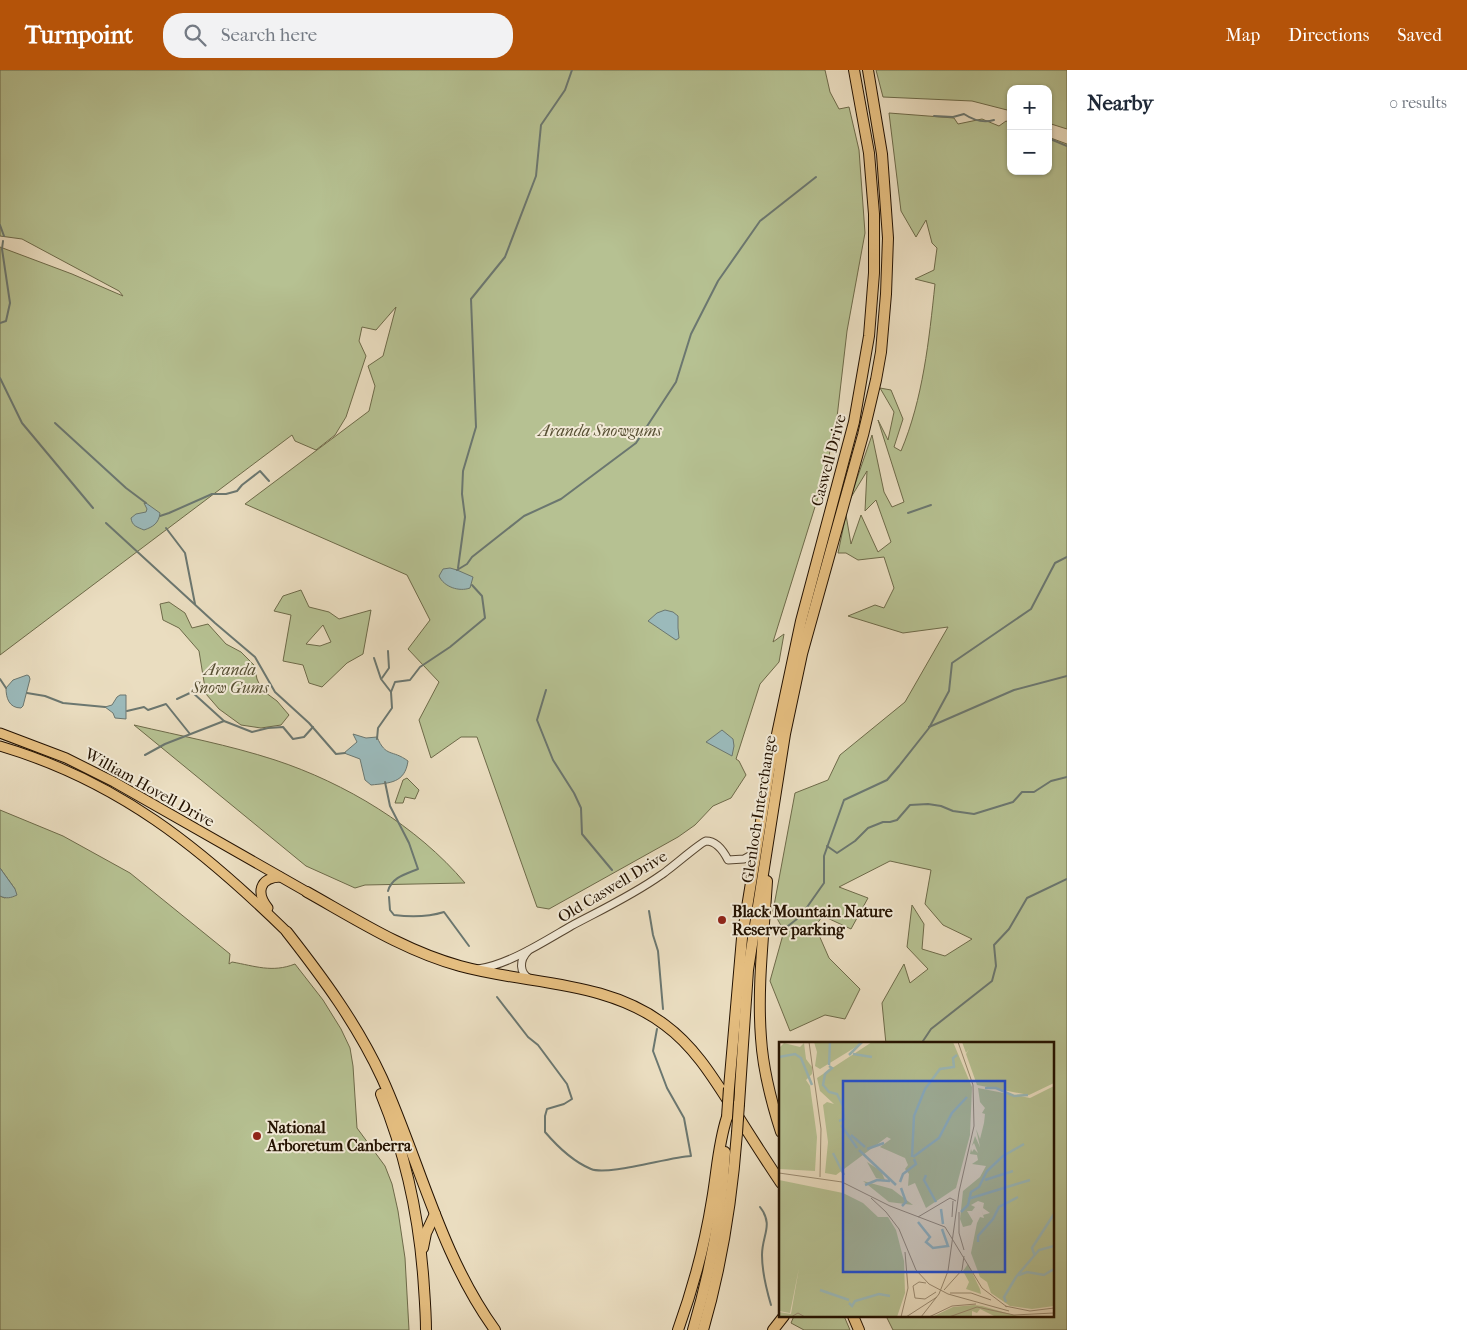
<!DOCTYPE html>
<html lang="en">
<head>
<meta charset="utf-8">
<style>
  :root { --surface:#fff; --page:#f2f2f3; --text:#1f2937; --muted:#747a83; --line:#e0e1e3; --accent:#b45309 }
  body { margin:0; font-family:"IM FELL French Canon",serif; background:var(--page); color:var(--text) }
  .controls { position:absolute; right:15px; top:15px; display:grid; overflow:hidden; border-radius:10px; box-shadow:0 1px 4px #0004 }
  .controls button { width:45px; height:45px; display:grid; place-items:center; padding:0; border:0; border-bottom:1px solid var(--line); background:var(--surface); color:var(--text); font:25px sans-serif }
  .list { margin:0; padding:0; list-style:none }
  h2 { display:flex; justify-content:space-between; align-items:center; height:65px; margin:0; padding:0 20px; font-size:21px }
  h2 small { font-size:16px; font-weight:400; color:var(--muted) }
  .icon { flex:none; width:28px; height:28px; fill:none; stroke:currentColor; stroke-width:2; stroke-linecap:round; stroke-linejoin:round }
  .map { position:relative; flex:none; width:1067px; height:1260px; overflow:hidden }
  header { display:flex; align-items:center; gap:30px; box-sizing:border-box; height:70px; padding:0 25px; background:var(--accent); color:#fff }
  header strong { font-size:24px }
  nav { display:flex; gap:28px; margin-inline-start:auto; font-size:18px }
  .search { width:350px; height:45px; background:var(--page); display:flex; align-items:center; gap:12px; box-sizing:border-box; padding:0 18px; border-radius:20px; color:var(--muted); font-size:19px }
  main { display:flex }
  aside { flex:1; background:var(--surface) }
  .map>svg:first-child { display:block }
  .green { fill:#b6c192; stroke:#6d6a49; fill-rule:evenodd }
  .water { fill:#9bbabb; stroke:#6b7770 }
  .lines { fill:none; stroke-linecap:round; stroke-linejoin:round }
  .stream { stroke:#6b7770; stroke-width:2 }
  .minor-casing { stroke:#564530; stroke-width:9 }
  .major-casing { stroke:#241200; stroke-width:11 }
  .highway-casing { stroke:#241200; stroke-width:12 }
  .minor { stroke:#f1e9d6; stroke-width:7 }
  .major { stroke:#e5be80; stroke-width:9 }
  .highway { stroke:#e5be80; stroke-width:10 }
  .highway-bridge-casing { stroke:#241200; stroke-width:12; stroke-linecap:butt }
  .highway-bridge { stroke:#e5be80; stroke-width:10 }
  .poi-dot { fill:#8f2418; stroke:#f1e9d6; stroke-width:2 }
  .labels { text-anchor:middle; stroke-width:4; stroke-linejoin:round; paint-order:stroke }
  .park-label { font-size:16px; font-style:italic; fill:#574f33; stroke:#f1e9d6 }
  .street-label { font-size:16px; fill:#241200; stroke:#f1e9d6 }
  .poi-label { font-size:16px; font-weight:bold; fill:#241200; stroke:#f1e9d6; text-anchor:start }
  .inset-river { fill:none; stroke:#9bbabb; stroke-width:2.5 }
  .inset-road { fill:none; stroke:#9b8c73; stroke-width:1 }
  .view { fill:#1d4ed8; fill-opacity:0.15; stroke:#1d4ed8; stroke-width:2.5 }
  .inset-edge { fill:none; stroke:#241200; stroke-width:2.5 }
</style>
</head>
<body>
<header>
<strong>Turnpoint</strong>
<div class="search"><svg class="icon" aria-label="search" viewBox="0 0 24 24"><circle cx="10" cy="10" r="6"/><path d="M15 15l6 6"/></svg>Search here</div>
<nav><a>Map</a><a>Directions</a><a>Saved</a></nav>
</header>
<main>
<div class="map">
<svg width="1067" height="1260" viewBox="0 0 1067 1260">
  <rect width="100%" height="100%" fill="#eaddc0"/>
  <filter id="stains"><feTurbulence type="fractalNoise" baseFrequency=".004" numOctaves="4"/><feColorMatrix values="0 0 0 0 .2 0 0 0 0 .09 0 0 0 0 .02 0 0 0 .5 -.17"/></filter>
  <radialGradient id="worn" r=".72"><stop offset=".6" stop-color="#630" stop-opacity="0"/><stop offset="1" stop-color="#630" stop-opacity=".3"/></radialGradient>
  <g class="green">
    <path d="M0 0H825L830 22 839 39 849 37 859 80 865 163 847 261 836 356 831 372 828 395 773 572 784 564 779 592 760 614 736 689 739 691 746 705 731 728 713 736 695 755 678 767 549 839 537 837 477 667H461L431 688 419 650 439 612 408 579 430 550 407 505 245 434 369 341 375 316 368 296 383 286 396 237 376 260 362 257 359 271 366 286 346 347 335 365 316 380 295 371 292 365 0 585V177L72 204 123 226 119 221 22 169 0 166Z"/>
    <path d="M876 0H1067V59L1048 53V19H1011V41L972 31 883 27Z"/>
    <path d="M889 43 954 48 958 54 982 49 999 56 1006 51 1011 53V101H1048V67L1067 74V1260H893L886 1246H1053V974H886L882 933 904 894 910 913 928 899 907 877 912 835 924 854 922 879 945 886 972 869 943 855 925 834 931 800 890 791 839 817 868 828 851 859 823 846 815 856 829 888 860 919 845 949 825 945 790 961 770 911 784 861 773 841 795 723 828 710 840 685 905 632 948 557 903 563 848 546 875 535 884 538 894 518 884 487 858 490 846 483H838L846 445 851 474 861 445 878 482 891 472 876 430 865 441 867 401 850 429 872 365 884 422 892 437 904 432 878 350 888 370 894 342 880 318 891 320 903 349 894 377 901 381C923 329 929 270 935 214L915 209 934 200 937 178 932 173 926 150 916 167 901 141Z"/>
    <path d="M301 520 309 537 329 542 339 549 371 540 363 584 347 593 322 617 309 613 303 595 283 591 291 545 274 541 283 526ZM323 555 331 572 320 576 306 574Z"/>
    <path d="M169 532 185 543 192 558 208 554 226 574 241 582 254 595 257 609 262 620 277 631 289 645 281 655 261 658 241 655 219 639 206 624 199 581 179 558 163 550 160 534Z"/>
    <path d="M134 655C181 666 229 675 275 690 345 713 417 756 465 813L365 815 355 818 306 796Z"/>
    <path d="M407 708 419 720 415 729 405 727 403 733H395L403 710Z"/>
    <path d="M0 740 63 766 130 803 230 884 229 894 232 892C255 896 272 903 295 894L323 930 341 959 350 978 353 996 357 1058 385 1096 392 1114 398 1141 405 1188 409 1260H0V826L5 828 15 819 0 798Z"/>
    <path d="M794 1246H844L850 1260H804L791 1253Z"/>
  </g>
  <g class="water">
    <path d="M144 433H146L160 443C159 453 153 457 144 460 137 457 132 456 131 448L136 444 146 442 147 439Z"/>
    <path d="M450 498 457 500 473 507 470 518C459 522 444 517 439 506L443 499Z"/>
    <path d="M665 540 673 542 678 546V558L679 568 676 570 648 551 657 543Z"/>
    <path d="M27 605 29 606 30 609 23 636 21 638C9 638 6 628 6 618L13 610Z"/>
    <path d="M120 625H126V649L115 648 113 643 105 637 112 635 117 627Z"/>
    <path d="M722 660 733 669 734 676 732 686 706 672Z"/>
    <path d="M353 664 366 668 377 667C386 688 392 679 408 691 405 713 390 713 371 715L365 710 360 689 344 683 357 672Z"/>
    <path d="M0 798 15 819 17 825C11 828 6 829 0 826Z"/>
  </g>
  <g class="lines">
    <g class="stream">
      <path d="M934 46 953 47 964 44C973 50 984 53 994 50"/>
      <path d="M1048 68 1067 76"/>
      <path d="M0 155 4 166"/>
      <path d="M0 253 6 251 10 233 2 179 3 171"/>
      <path d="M0 308 22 353 93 438"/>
      <path d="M55 353 126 418 146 433"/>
      <path d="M908 443 931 435"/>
      <path d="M160 446 169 443 212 424H226L237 421 242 415 260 401 269 411"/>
      <path d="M106 453 215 553 255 587 275 622 309 653 336 684 345 683"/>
      <path d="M166 458 185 483 195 534"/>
      <path d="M458 498 465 447 462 424 463 401 476 357 471 229 505 187 536 106 541 55 565 20 572 0"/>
      <path d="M457 500 467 494 472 487 524 446 561 429 636 373 676 312 691 264 718 211 760 151 816 107"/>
      <path d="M374 588 381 609 391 622"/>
      <path d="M382 608 389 598 388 581"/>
      <path d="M0 609 6 618"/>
      <path d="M546 620 537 650 553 690 574 723 581 738 582 764 612 800"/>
      <path d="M27 623 45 626 63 633 105 637"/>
      <path d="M177 629 192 622 224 651"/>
      <path d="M127 641 144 637 148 640 166 634 190 664"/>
      <path d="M929 657 1014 620 1067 606"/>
      <path d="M377 669 378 658 392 638 391 622 395 612 410 610 420 597 450 577 485 548 482 526 472 515"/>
      <path d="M145 685 165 674 224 651 252 662 268 658 283 657 293 669 304 667 313 657"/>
      <path d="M385 712 390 736 409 773 418 799C406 804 392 807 388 821"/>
      <path d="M827 776 837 783 855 771 868 758 883 752H890L897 750 910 735 928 734 941 736 953 741 974 744 1013 732 1022 722H1034L1051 711 1067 707"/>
      <path d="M389 827 390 840 394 845C410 847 428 847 444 842L469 876"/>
      <path d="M805 840 824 813V786L844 730 887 710 899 696 929 658 949 621 952 593 1031 539 1055 493 1067 487"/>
      <path d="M649 841 653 865 658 881 663 939"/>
      <path d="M775 866 797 849"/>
      <path d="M497 927 528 967 538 975 567 1014 572 1029 564 1034 547 1039 545 1046V1062C557 1076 574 1092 591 1099 608 1106 669 1087 691 1086L684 1048 667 1018 653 981 657 959"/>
      <path d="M921 974 931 959 992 911 996 896 994 875 1009 859 1027 828 1067 809"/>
      <path d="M760 1137C774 1155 762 1165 762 1185 762 1202 766 1218 771 1235"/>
    </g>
    <g class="minor-casing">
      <g id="minor">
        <path d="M528 881C519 890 519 903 530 909"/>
        <path d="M478 899C508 895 545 871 571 856 601 840 633 825 661 805 669 800 701 772 706 771 717 771 724 782 728 790L744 789 755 783"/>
      </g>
    </g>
    <g class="major-casing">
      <g id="major">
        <path d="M0 663 66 688 114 712 307 822"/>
        <path d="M0 676C118 711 200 777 287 862"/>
        <path d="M268 838C256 823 259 808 280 807"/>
      </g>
    </g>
    <g class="highway-casing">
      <g id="highway">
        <path d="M767 811C764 863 757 916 761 968 763 1000 771 1031 781 1062"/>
        <path d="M307 822C357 850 405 881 460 896 529 915 606 910 665 955 695 977 714 1009 734 1040 749 1064 765 1089 781 1113"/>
        <path d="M287 862C323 908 357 954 382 1008 420 1092 440 1184 495 1260"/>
        <path d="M729 1018 742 868 769 702 801 551 854 352 869 266 874 203V144L869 83 854 0"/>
        <path d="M381 1024C406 1085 420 1152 424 1218 425 1232 426 1246 426 1260"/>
        <path d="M739 1034 748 900 785 664 802 584 863 365 876 310 881 282 886 224 888 168 882 84 868 0"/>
        <path d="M423 1178 426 1163 435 1144"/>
        <path d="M853 1246 859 1260"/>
        <path d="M678 1260C693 1218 705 1174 712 1130 717 1102 718 1074 727 1047"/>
        <path d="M693 1260C710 1202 722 1142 725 1082"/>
        <path d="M703 1260C722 1195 732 1130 737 1063"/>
        <path d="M773 1260 784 1246"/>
      </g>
    </g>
    <use href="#minor" class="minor"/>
    <use href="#major" class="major"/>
    <use href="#highway" class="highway"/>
    <g class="highway-bridge-casing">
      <g id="highway-bridge">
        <path d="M727 1047 729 1018"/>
        <path d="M737 1063 739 1034"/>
      </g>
    </g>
    <use href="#highway-bridge" class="highway-bridge"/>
  </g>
  <g class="poi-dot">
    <circle cx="722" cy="850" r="5"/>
    <circle cx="257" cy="1066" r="5"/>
  </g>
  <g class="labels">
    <g class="park-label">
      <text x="600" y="366">Aranda Snowgums</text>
      <text x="230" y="605">Aranda<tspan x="230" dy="18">Snow Gums</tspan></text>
    </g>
    <g class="street-label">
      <text transform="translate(828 390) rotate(-75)" y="6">Caswell Drive</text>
      <text transform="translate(150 717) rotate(29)" y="6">William Hovell Drive</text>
      <text transform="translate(758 739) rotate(-81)" y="6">Glenloch Interchange</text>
      <text transform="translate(612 816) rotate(-31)" y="6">Old Caswell Drive</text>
    </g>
    <g class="poi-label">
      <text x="732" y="847">Black Mountain Nature<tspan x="732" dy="18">Reserve parking</tspan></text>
      <text x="267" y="1063">National<tspan x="267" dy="18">Arboretum Canberra</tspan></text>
    </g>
  </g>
  <g transform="translate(779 972)">
    <rect width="275" height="275" fill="#eaddc0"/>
    <path d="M35 0H85L41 27 36 24 38 10ZM93 0H174L193 45 191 93 177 146 147 166 136 141 129 144 130 132 126 127 129 123 126 116 101 105 112 97 108 95 57 133 46 131 49 100 44 63 48 60 55 62 41 49 38 36ZM183 0H275V41L250 53 198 43 187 12 190 7 187 11ZM5 1 21 5 25 1 27 17 33 25V32L27 38 31 44 38 95 36 129 0 127V3L1 5ZM275 44V264L253 267 231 264 212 251 208 240 201 235 192 211 198 181 201 175 205 176 202 166 204 173 211 171 204 166 205 161 199 159 192 163 196 165 193 169H188L194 179 192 183 184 185 181 177 184 149 201 135 207 124 193 122 199 118 198 113 191 112 192 107 193 110 195 107 199 111 195 101 193 104 196 94 201 105 197 87 201 97 205 81 206 72 203 71 206 66 201 60 199 46 251 56ZM88 120 102 129 106 138 97 136ZM0 138 64 151 84 161 99 175H109L117 188 125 219 126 251 118 275H0V270L12 272 20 226 11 271 0 269ZM84 139 113 147 134 163 110 160ZM189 222 201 247 202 252 187 247 190 240 184 229ZM195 263 203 264 242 275H217L201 267 198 271 193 269V275H153L174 265Z" fill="#b6c192"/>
    <path class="inset-river" d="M74 12 93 15M70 13 83 0M0 15 16 12 22 16 33 43M50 23 51 0M50 24 53 26 46 32 44 43 50 50 58 52 64 64M206 46H217L235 54 249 53M60 79 65 77 64 66M62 83 78 106M72 93 86 105M88 107 105 101M80 108 117 143M54 111 65 133M133 115 135 74 146 47 161 27 175 25 174 16 178 13M134 115 160 96 173 71 188 55M147 133 145 138 157 160M206 138 234 129M121 140 124 132 137 122 135 117M86 143 98 138 111 139M122 146 127 160 123 164M189 157 251 138M162 167 164 182M182 170 189 163 192 150 200 145 208 129 224 114 245 102M139 180 151 195 147 200 154 206 169 204 163 187M199 200V194L214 177 220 165 239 155M256 214 253 206 275 172M240 233 248 230 265 233 275 227M41 248 70 258M227 260 225 255 237 235 260 208 275 204M70 261 73 264 76 259 100 252 111 254"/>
    <path class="inset-road" d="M30 0 42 87 41 135M0 131 63 140 111 164M92 156 107 170M111 164 166 185 203 246 228 265M107 170 120 187 137 228 150 242 169 252 230 269M180 170V191L185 208M139 175 171 156 177 159M173 175 174 159M147 241 140 240 134 244 136 256 146 257 157 250M165 248 183 228 185 214M171 251H192L212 258M226 264 251 269 275 266M12 275 19 271 26 275M122 275 129 246 126 210M127 275 158 255M142 275 160 252 169 229 180 150 195 84 194 43 179 0M150 275 173 264 197 262M170 275 198 265 235 273 275 271"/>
    <path class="view" d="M64 39H226V230H64Z"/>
    <rect width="275" height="275" class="inset-edge"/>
  </g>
  <rect width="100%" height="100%" filter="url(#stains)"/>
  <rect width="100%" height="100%" fill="url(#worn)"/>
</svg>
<div class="controls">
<button>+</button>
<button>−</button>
</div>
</div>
<aside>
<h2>Nearby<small>0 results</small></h2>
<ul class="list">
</ul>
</aside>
</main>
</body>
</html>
